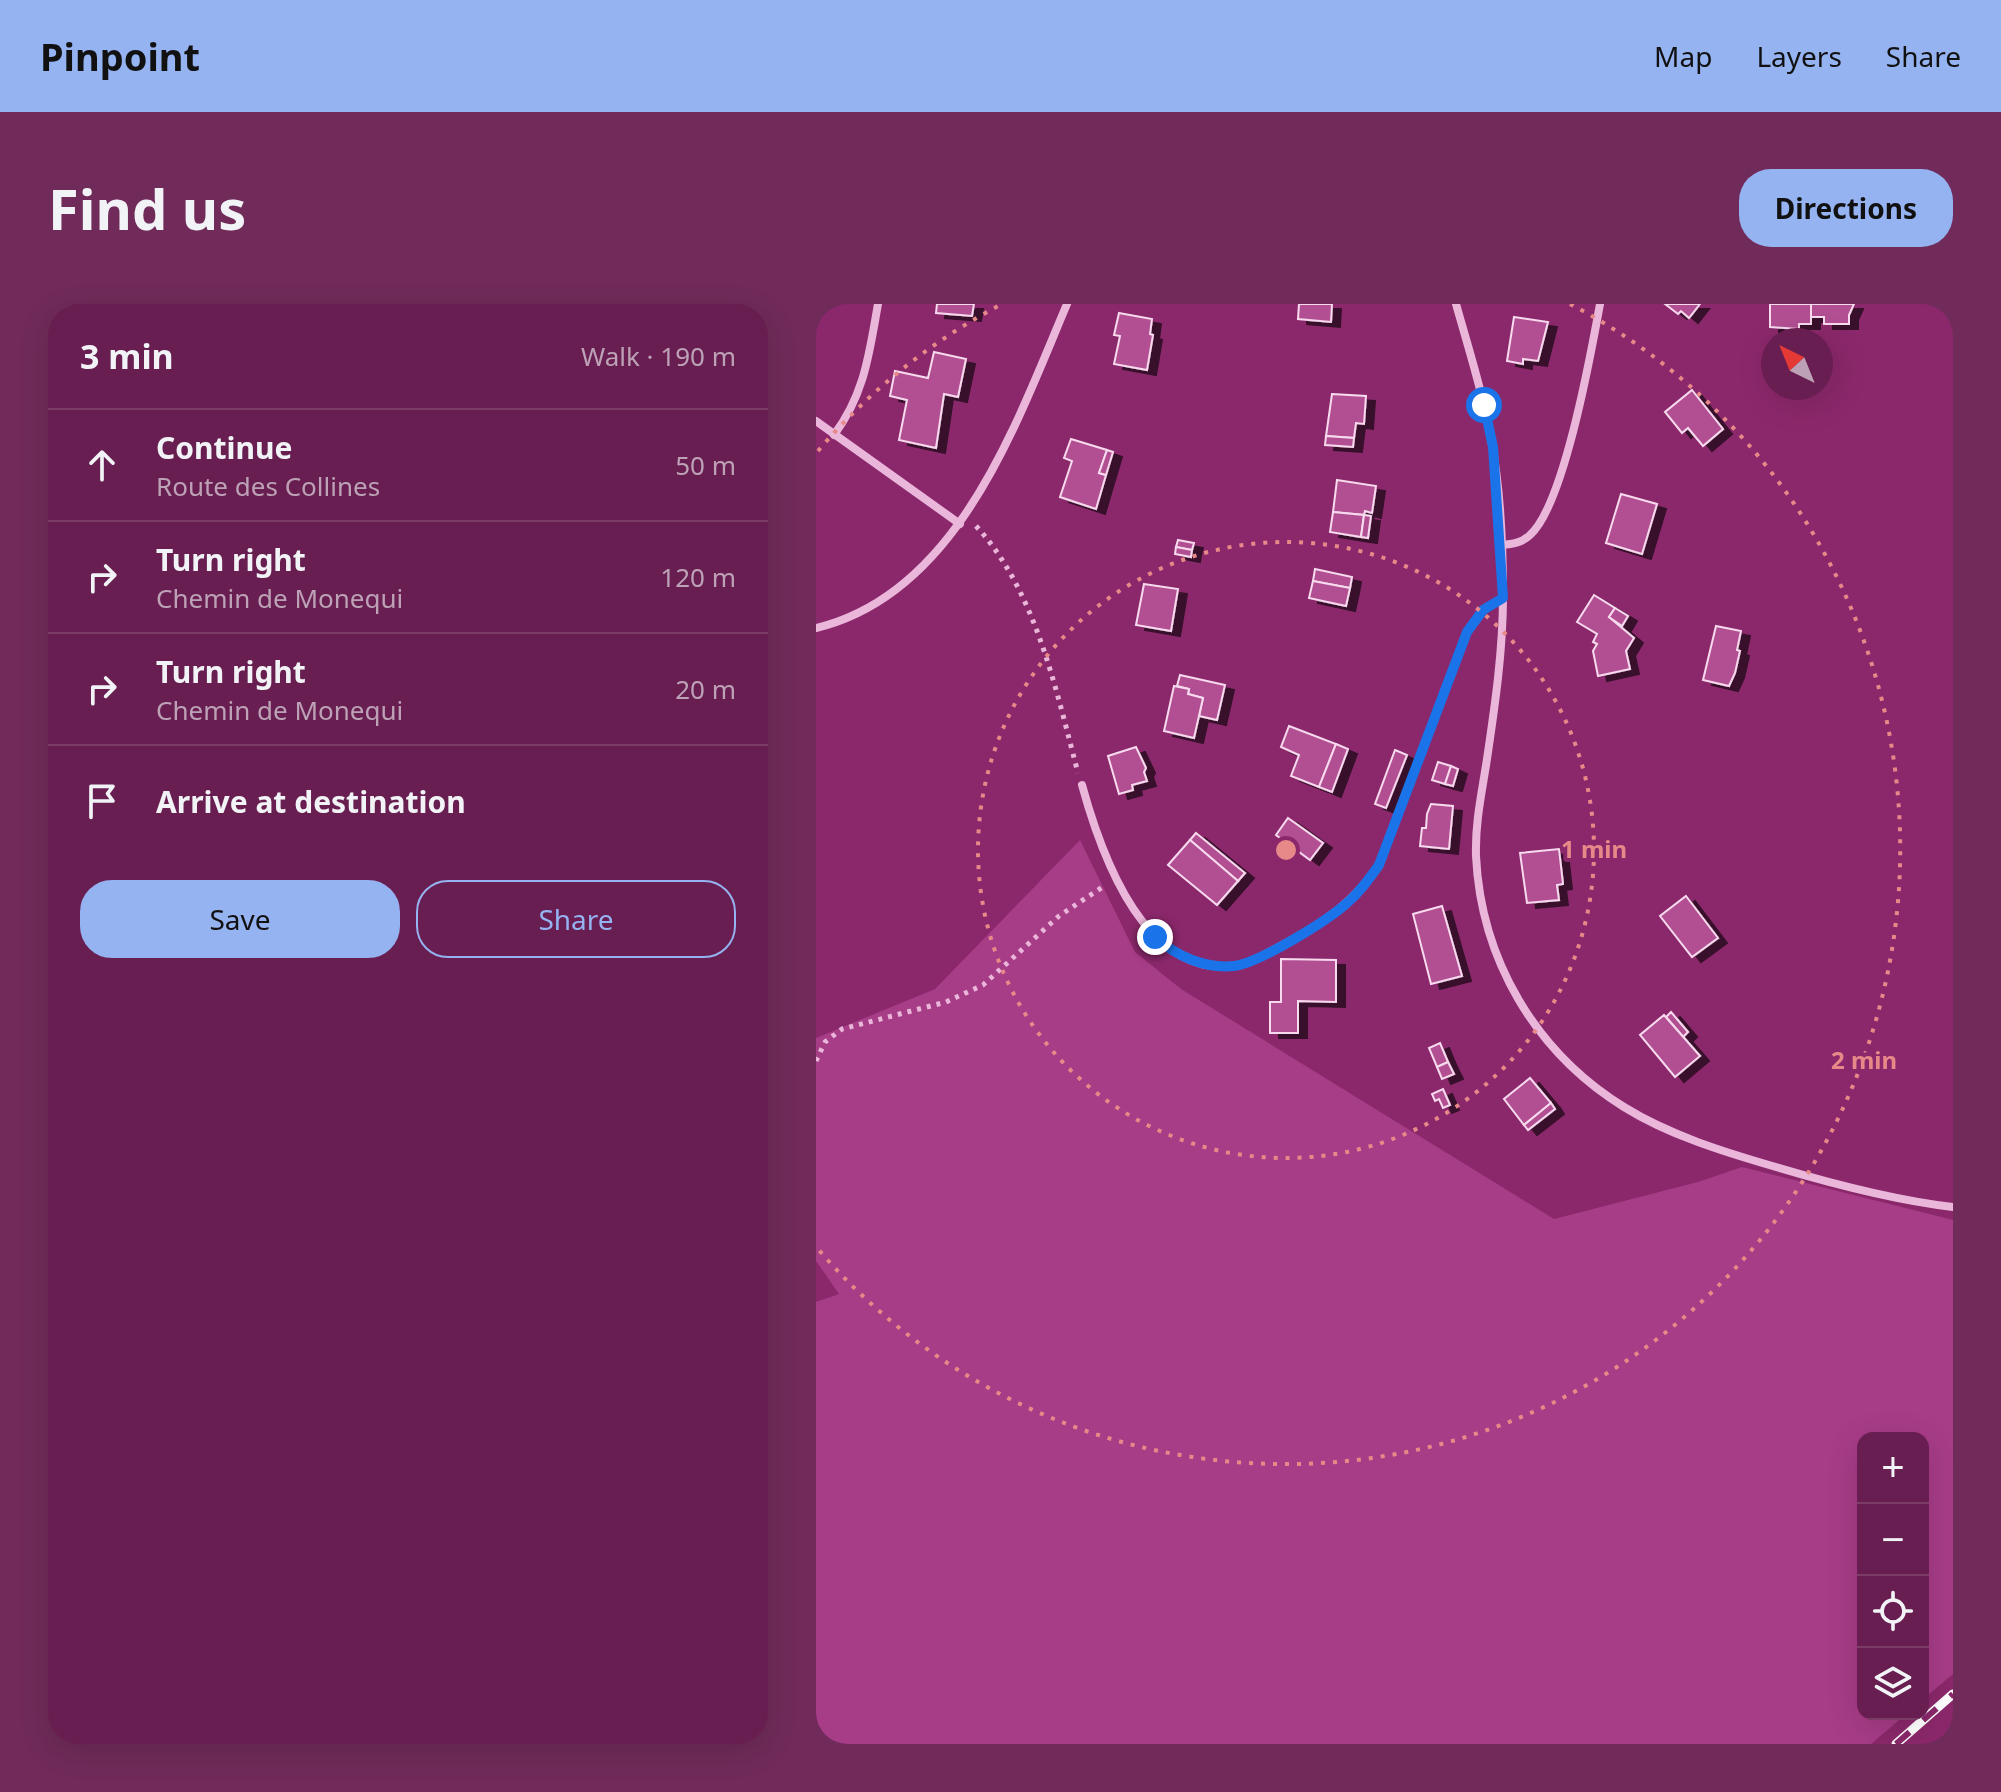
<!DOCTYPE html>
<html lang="en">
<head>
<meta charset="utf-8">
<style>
  :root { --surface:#681e50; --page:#702b5a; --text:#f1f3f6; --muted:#bda2b7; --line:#7b3c67; --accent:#95b2f1 }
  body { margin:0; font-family:"Noto Sans",sans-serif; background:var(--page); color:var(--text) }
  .controls { position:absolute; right:24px; bottom:24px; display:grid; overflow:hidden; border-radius:16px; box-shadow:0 8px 32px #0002 }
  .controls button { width:72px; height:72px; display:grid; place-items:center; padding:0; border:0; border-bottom:2px solid var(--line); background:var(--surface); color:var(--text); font:40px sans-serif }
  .compass { position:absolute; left:945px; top:24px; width:72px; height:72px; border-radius:50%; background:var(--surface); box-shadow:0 8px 32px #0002; rotate:317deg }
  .stop { position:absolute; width:24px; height:24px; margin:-18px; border:6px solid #1a73e8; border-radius:50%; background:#fff }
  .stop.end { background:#1a73e8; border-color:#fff; box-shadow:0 2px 8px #0008 }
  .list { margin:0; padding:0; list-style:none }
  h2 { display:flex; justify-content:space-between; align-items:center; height:104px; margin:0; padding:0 32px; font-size:34px }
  h2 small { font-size:26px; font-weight:400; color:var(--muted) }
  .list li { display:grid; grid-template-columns:52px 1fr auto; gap:24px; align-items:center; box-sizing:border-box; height:112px; padding:0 32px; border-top:2px solid var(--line) }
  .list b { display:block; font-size:30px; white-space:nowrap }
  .list p { margin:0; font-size:26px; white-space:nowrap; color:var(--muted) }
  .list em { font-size:26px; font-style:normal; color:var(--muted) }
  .actions { display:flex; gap:16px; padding:24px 32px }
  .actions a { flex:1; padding:18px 0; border:2px solid var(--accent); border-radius:32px; text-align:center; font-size:28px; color:var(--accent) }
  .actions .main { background:var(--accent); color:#111 }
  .icon { flex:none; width:44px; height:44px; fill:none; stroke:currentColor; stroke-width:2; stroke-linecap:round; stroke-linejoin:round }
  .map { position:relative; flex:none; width:1137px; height:1440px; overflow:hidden; border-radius:32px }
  header { display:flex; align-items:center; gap:48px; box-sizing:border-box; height:112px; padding:0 40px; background:var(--accent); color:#111 }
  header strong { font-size:38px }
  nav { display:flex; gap:44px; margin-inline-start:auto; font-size:28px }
  .intro { display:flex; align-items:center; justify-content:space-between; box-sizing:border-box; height:192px; padding:0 48px }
  h1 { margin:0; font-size:56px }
  .button { padding:20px 36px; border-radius:32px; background:var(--accent); color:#111; font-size:28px; font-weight:700 }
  main { display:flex; gap:48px; padding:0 48px }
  aside { flex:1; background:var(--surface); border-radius:32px; box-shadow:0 8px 32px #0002 }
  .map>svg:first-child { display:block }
  .green { fill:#a73c87 }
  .building { fill:#b25093; stroke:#f7daee; stroke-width:2; filter:url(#shadow) }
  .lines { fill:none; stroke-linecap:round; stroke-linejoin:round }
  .path { stroke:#eab6da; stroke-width:5; stroke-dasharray:4 6; stroke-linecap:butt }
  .street { stroke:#eab6da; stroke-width:8 }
  .rail-casing { stroke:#fff; stroke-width:9 }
  .rail { stroke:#8b286b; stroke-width:6; stroke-dasharray:18; stroke-linecap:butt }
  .route { stroke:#1a73e8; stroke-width:10 }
  .ring { fill:none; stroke:#e88989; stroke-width:4; stroke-dasharray:4 8 }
  .centre { fill:#e88989; stroke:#8b286b; stroke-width:4 }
  .ring-label { font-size:24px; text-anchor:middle; font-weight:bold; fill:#e88989; stroke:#8b286b; stroke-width:8; stroke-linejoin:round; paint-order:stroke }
</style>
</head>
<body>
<header>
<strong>Pinpoint</strong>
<nav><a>Map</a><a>Layers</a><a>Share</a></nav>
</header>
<div class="intro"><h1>Find us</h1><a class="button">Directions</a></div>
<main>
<aside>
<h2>3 min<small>Walk · 190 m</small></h2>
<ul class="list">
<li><svg class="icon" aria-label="ahead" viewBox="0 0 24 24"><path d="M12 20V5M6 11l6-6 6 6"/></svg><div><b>Continue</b><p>Route des Collines</p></div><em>50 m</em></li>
<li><svg class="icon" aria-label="right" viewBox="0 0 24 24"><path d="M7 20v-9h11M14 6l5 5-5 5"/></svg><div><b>Turn right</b><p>Chemin de Monequi</p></div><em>120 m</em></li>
<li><svg class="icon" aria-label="right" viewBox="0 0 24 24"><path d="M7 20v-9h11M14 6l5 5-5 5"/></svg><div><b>Turn right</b><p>Chemin de Monequi</p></div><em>20 m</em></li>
<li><svg class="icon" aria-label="arrive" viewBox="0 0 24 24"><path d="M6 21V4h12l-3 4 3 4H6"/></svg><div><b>Arrive at destination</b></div></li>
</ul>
<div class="actions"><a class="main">Save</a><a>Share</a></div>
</aside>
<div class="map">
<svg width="1137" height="1440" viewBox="0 0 1137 1440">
  <defs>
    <filter id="shadow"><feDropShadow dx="9" dy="5" stdDeviation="0" flood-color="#0009"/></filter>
  </defs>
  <rect width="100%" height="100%" fill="#8b286b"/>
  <path class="green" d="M264 536 319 648 365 685 738 915 882 878 926 863 1137 916V1370L1107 1395V1134H1047V1410H1090L1055 1440H0V998L23 990 0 957V734L119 685Z"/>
  <g class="building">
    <path d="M121 0H158L156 12 120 9Z"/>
    <path d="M483 0H516L515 18 482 15Z"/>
    <path d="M849 0H884L873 14 865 7 862 10Z"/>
    <path d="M954 0H995V20H983V25L954 23Z"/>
    <path d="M995 0H1038L1033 11V20H1008V13H995Z"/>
    <path d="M303 9 336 15 334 30 337 31 331 66 298 60 304 32 298 31Z"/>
    <path d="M698 13 732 18 722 57 707 55V60L691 57Z"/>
    <path d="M118 48 150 55 142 93 128 90 120 144 83 136 91 96 74 92 79 67 112 74Z"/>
    <path d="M876 86 907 125 887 142 872 124 866 129 849 108Z"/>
    <path d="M516 90 550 92 548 120 540 119 538 134 510 132Z"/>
    <path d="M510 132 538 134 537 143 509 141Z"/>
    <path d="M255 135 291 146 283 169 290 171 280 205 244 193 256 157 248 154Z"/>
    <path d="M291 146 297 148 290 171 283 169Z"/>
    <path d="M521 176 560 182 556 209 549 207 548 211 517 208Z"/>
    <path d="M805 190 841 200 826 250 790 239Z"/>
    <path d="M517 208 548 211 545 233 514 228Z"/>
    <path d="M548 211 555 212 552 234 545 233Z"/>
    <path d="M362 236 378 239 376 246 360 243Z"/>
    <path d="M360 243 376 246 375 253 359 250Z"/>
    <path d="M499 265 536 273 534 284 497 277Z"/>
    <path d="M497 277 534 284 530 302 493 294Z"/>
    <path d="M328 280 362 285 355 327 320 321Z"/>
    <path d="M778 291 799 304 793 313 818 334 810 347 814 365 782 372 777 347 781 340 777 338 781 330 761 318Z"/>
    <path d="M799 304 812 312 806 322 793 313Z"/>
    <path d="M900 322 925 327 921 346 924 347 919 369 913 382 887 376Z"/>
    <path d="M364 371 409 381 401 416 383 412 387 394 372 390 373 385 361 382Z"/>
    <path d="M358 382 373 385 372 390 387 394 378 434 348 427Z"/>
    <path d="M473 422 520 440 503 483 475 472 483 451 465 443Z"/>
    <path d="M520 440 532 445 516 488 503 483Z"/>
    <path d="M320 443 330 464 328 468 331 477 316 481 317 486 303 490 292 452Z"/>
    <path d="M579 446 591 451 570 504 559 500Z"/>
    <path d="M622 458 635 462 629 480 616 476Z"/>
    <path d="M635 462 642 465 637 482 629 480Z"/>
    <path d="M615 500 637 502 633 545 604 542 606 524H610L611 510Z"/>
    <path d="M472 514 507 539 494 556 460 531Z"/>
    <path d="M380 529 429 569 422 577 374 536Z"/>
    <path d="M374 536 422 577 401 601 352 561Z"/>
    <path d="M743 545 747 580 741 581 743 596 711 599 704 549Z"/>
    <path d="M870 592 902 634 876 653 844 612Z"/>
    <path d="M626 602 646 672 615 680 597 610Z"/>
    <path d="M465 655 520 656V698L482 697V729H454V698H465Z"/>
    <path d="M855 708 872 728 867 733 850 713Z"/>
    <path d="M848 711 884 752 859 773 824 731Z"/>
    <path d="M624 739 632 758 621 763 613 744Z"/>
    <path d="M632 758 638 770 626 775 621 763Z"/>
    <path d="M714 774 735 799 708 821 688 795Z"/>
    <path d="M627 785 634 801 627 804 623 795 619 797 616 790Z"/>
    <path d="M735 799 739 805 712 826 708 821Z"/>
  </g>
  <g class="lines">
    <g class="path">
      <path d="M160 222C220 287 240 386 262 469"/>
      <path d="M0 757 9 738 26 725 130 698 167 681 243 612 288 582"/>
    </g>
    <g class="street">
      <path d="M640 0C653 46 668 93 676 141 685 190 687 243 687 292 687 347 679 401 671 455 666 488 659 518 660 552 665 655 719 748 808 803 853 831 908 848 960 863 1017 880 1077 896 1137 903"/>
      <path d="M0 117 144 220"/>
      <path d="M18 131C49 89 53 50 62 0"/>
      <path d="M685 241C696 240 706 239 714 231 748 201 775 49 784 0"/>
      <path d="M0 324C142 290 200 120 251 0"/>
      <path d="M266 481C285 550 328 674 420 662 437 659 454 647 470 639 507 619 539 597 563 561L651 328 667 306 687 294"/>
    </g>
    <g class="rail-casing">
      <path id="rail" d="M1080 1440 1137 1390"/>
    </g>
    <use href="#rail" class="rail"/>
  </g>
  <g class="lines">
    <path class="route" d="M339 633C360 652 389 665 418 662 443 659 511 617 531 599 544 588 553 575 563 561L651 328 667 306 687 294 677 143 668 101"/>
  </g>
  <g class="ring">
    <circle cx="470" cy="546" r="308"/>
    <path d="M2 147A615 615 0 0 1 186 0M754 0A615 615 0 1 1 2 945"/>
  </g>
  <circle cx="470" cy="546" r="12" class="centre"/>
  <g class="ring-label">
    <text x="778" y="554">1 min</text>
    <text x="1048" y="765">2 min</text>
  </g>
</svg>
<div class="controls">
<button>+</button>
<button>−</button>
<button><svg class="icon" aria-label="locate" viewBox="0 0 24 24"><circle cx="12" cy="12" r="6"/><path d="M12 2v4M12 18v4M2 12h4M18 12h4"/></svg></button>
<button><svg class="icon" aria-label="layers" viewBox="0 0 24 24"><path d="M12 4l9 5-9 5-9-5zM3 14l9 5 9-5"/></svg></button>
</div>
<svg class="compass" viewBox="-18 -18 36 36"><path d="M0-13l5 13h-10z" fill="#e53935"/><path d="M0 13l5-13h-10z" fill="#bda2b7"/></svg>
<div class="stop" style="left:668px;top:101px"></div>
<div class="stop end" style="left:339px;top:633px"></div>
</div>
</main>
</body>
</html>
